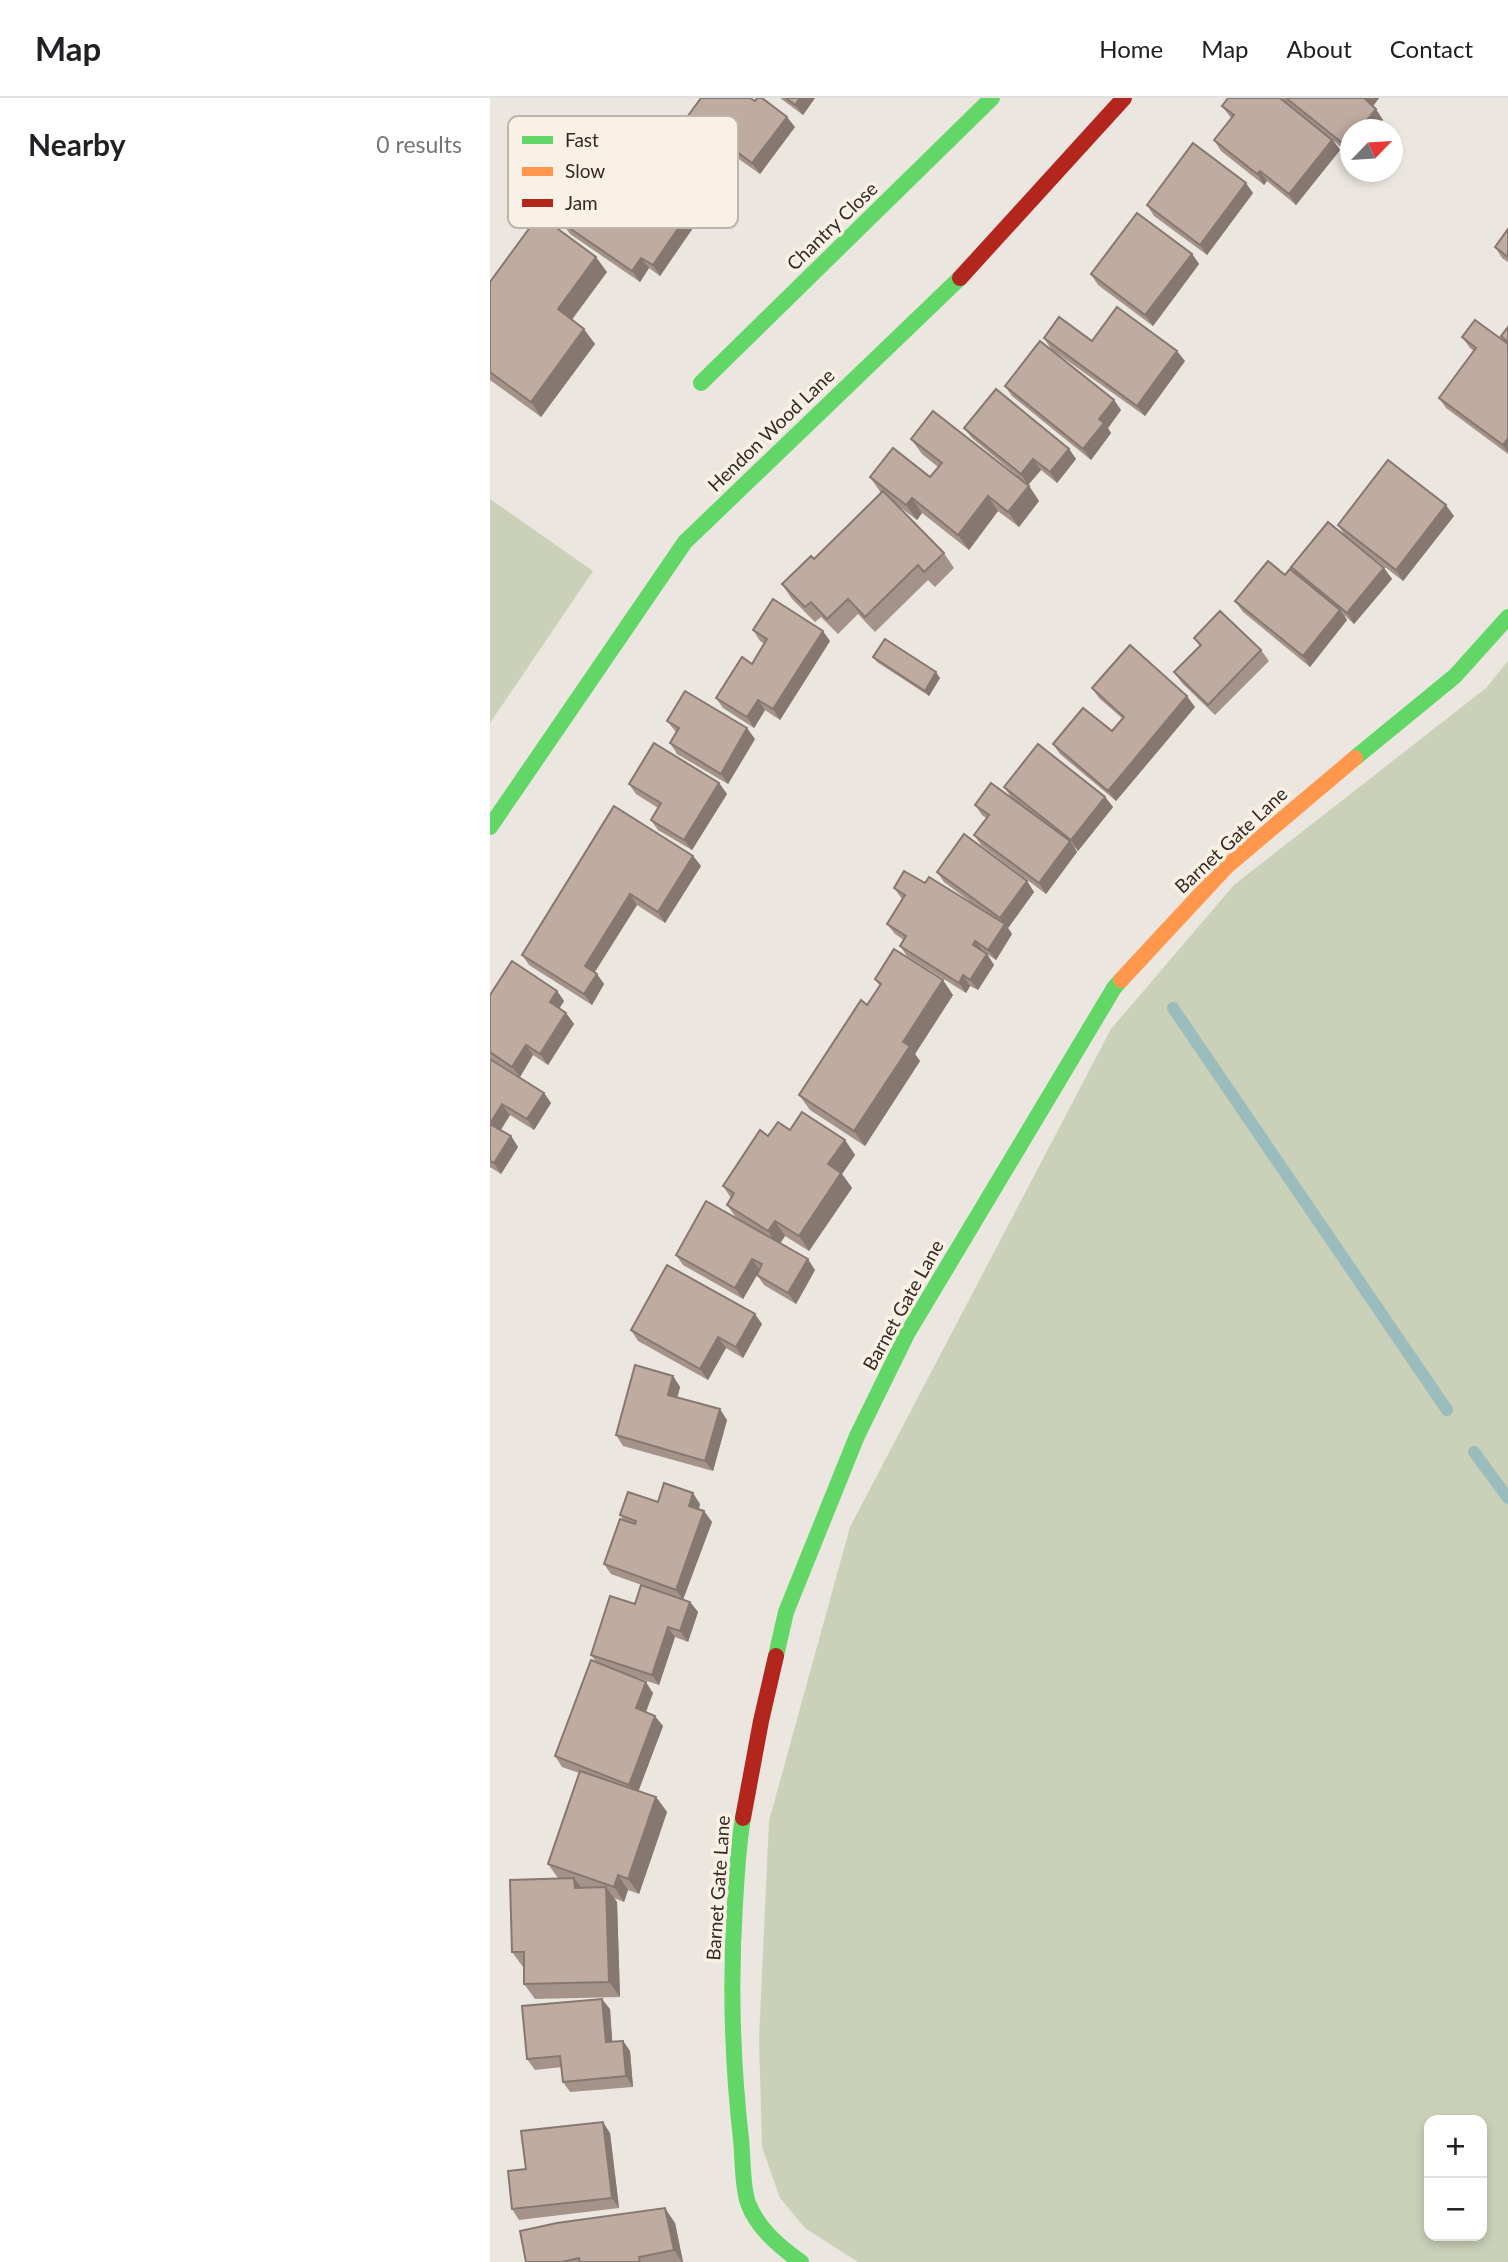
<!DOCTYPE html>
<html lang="en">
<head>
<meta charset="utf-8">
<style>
  :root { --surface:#fff; --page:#f6f6f6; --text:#202124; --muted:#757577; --line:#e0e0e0 }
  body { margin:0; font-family:Lato,sans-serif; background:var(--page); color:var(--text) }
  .controls { position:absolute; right:21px; bottom:21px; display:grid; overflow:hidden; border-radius:14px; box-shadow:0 4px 10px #0003 }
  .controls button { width:63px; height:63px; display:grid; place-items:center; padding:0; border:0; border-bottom:2px solid var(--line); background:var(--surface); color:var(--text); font:35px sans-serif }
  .compass { position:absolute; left:850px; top:21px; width:63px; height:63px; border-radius:50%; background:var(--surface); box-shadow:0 4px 10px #0003; rotate:65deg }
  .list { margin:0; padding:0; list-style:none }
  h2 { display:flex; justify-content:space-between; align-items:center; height:91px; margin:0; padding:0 28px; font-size:30px }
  h2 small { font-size:23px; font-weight:400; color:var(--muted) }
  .map { position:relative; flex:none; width:1018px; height:2164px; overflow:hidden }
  header { display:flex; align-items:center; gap:42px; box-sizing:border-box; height:98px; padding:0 35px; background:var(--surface); border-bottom:2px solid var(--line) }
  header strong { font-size:33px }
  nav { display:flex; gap:38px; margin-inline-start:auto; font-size:24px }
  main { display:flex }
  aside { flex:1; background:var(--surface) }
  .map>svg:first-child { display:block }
  .green { fill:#cbd1b8; fill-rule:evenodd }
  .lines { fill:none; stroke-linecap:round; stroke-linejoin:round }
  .stream { stroke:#9abcbd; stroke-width:12 }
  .fast { stroke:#63d668; stroke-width:16 }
  .slow { stroke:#ff974d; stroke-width:16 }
  .jam { stroke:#b3261e; stroke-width:16 }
  .wall { fill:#a5938a }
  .shaded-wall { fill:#867870 }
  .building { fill:#c0aba0; stroke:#867870; stroke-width:2 }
  .labels { text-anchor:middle; stroke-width:7; stroke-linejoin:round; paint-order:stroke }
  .street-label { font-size:19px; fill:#352b26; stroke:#f9f1e5 }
  .key { fill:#f9f1e5; stroke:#beb6ac; stroke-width:2 }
  .key-label { font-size:19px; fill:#352b26 }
</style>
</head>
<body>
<header>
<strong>Map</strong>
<nav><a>Home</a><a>Map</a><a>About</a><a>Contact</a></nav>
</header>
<main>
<aside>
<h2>Nearby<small>0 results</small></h2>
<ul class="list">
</ul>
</aside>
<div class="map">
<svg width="1018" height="2164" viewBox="0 0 1018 2164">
  <rect width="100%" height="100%" fill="#ebe6df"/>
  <g class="green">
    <path d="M0 401 103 473 0 625Z"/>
    <path d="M1018 563V2164H368L315 2130 290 2100 272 2049 269 1941 279 1723 360 1429 621 931 744 787 996 590ZM939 2022H992V2138H939Z"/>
  </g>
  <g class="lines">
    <g class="stream">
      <path d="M683 910 957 1312"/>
      <path d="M984 1354 1018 1400"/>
    </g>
    <g class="fast">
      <path d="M211 285 502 0"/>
      <path d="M865 660 965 578 1018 519"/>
      <path d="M0 729 195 444 470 180"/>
      <path d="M286 1558 296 1514 367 1338 417 1236 624 890 631 882"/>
      <path d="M253 1720C248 1748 247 1776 245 1805 240 1884 242 1962 251 2041 253 2060 252 2088 258 2105 267 2130 290 2149 311 2164"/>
    </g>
    <path class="slow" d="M631 882 736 769 865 660"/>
    <g class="jam">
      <path d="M470 180 634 0"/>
      <path d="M253 1720 271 1623 286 1558"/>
    </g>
  </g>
  <g class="wall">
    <path d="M290 0H325L313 17Z"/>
    <path d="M738 0H889L883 8 893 22 860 32V57L844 43 850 52 806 107 777 83 774 87 731 53 724 42 741 20 732 8Z"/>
    <path d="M192 26 305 29 270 76 239 54 234 62 242 73 170 178 159 170 150 184 80 136 72 125 97 90 93 83 145 96 154 82 146 77 139 66 232 60 200 36Z"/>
    <path d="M763 95 717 157 664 118 657 107Z"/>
    <path d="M1018 131V164L1012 160 1005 149Z"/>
    <path d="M702 156 709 166 663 228 608 187 601 176Z"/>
    <path d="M117 174 82 222 105 246 51 319 0 282V184Z"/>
    <path d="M1018 229V356L956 310 949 300 984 253 980 250 972 239 1014 243 1011 238Z"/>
    <path d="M554 240 602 243 695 263 655 318 561 251Z"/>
    <path d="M515 288 624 302 631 312 618 330 621 335 601 362 522 298Z"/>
    <path d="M474 330 579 351 586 361 567 385 551 372 538 387 482 340Z"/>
    <path d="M421 341 539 388 549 403 529 429 508 413 479 452 432 415 427 422 407 407 454 455 464 470 445 489 438 482 385 534 368 516 348 536 331 519 325 524 302 501 292 486 324 461 391 395 380 379H440L448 369 432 356Z"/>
    <path d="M964 418 913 483 855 438 848 427Z"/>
    <path d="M801 469 894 470 902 481 864 526 854 517 857 522 820 569 753 514 745 503 795 477 805 474Z"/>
    <path d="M263 532 340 543 290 622 275 612 264 630 233 610 226 600 262 566 275 546 270 543Z"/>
    <path d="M704 540 771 552 779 563 725 617 692 585 684 574 710 548Z"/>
    <path d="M383 559 450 580 439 598 387 564Z"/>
    <path d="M602 590 705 609 626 703 570 656 563 646 622 633 633 621 609 600Z"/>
    <path d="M177 623 265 641 238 686 187 656 180 645 186 634Z"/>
    <path d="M229 685 237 696 202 752 168 732 161 722 168 710 146 696 139 686Z"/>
    <path d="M514 689 615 699 623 709 588 753 584 749 587 754 556 796 491 747 484 737 496 720 492 717 485 707 521 699Z"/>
    <path d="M203 758 211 768 175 825 147 807 105 874 114 886 102 907 39 867 32 857Z"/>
    <path d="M447 774 537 783 544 794 518 830 522 836 506 862 497 856 504 867 488 892 480 888 476 895 417 858 410 848 414 842 405 836 397 826 412 801 404 790 435 785 486 808 454 784Z"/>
    <path d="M385 881 463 897 425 956 430 963 375 1048 320 1012 309 997 377 907 390 888Z"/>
    <path d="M67 893 74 903 69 911 76 915 84 926 58 967 43 957 30 979 0 960V897Z"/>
    <path d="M0 961 54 995 61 1005 44 1032 20 1017 11 1032 21 1038 28 1049 11 1076 0 1069Z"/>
    <path d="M300 1032 355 1042 365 1057 352 1076 362 1090 319 1153 295 1138 290 1146 325 1172 306 1206 274 1187 267 1177 253 1201 193 1167 186 1157 247 1121 237 1107 241 1100 233 1088 278 1038Z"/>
    <path d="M272 1226 253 1260 236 1250 218 1282 148 1243 141 1232Z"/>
    <path d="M183 1278 190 1289 187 1300 237 1322 223 1373 133 1348 126 1337Z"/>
    <path d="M168 1404 210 1406 209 1411 214 1413 222 1424 193 1501 200 1504 208 1514 198 1544 185 1539 169 1587 139 1577 163 1595 156 1614 173 1628 148 1693 166 1699 177 1714 149 1796 138 1792 134 1804 124 1800 127 1804 130 1899 45 1901 34 1886V1869H33L22 1854 68 1780 58 1766 89 1675 72 1669 65 1658 107 1565 101 1557 157 1489 121 1476 114 1466 134 1423 130 1417Z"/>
    <path d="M120 1911 122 1943H133L140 1953 143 1989 80 1994 73 1984 72 1969 45 1972 37 1961Z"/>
    <path d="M120 2035 129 2110 29 2122 22 2111 36 2071Z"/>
    <path d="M185 2125 193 2164H36Z"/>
  </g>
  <g class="shaded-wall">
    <path d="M310 0H325L313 17 305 7Z"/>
    <path d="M874 0H889L881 11Z"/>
    <path d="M886 11 893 22 885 32H869Z"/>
    <path d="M297 19 305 29 270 76 262 65Z"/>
    <path d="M842 42 850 52 806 107 799 96Z"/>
    <path d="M860 42V55L856 48Z"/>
    <path d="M232 43 239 54 234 62 226 51Z"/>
    <path d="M235 62 242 73 170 178 163 167Z"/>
    <path d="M770 73 777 83 774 87 767 76Z"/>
    <path d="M756 85 763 95 717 157 710 147Z"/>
    <path d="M702 156 709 166 663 228 655 217Z"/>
    <path d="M106 159 117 174 78 226 68 211Z"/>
    <path d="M151 160 159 170 150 184 142 173Z"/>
    <path d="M94 231 105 246 51 319 41 304Z"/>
    <path d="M687 253 695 263 655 318 647 308Z"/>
    <path d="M624 302 631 312 618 330 621 335 601 362 593 351 609 321Z"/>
    <path d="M1018 340V355L1013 347Z"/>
    <path d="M579 351 586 361 567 385 560 374Z"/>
    <path d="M543 361 551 372 538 387 531 376Z"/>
    <path d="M539 388 549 403 529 429 518 414Z"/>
    <path d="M498 398 508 413 479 452 468 437Z"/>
    <path d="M422 400 432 415 427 422 416 407Z"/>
    <path d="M956 407 964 418 913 483 906 472Z"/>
    <path d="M894 470 902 481 864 526 857 515Z"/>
    <path d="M850 512 857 522 820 569 813 558Z"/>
    <path d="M333 533 340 543 290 622 283 611Z"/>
    <path d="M446 574 450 580 439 598 435 593Z"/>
    <path d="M697 598 705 609 626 703 618 693Z"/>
    <path d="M268 602 275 612 264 630 257 619Z"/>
    <path d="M257 630 265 641 238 686 231 676Z"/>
    <path d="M229 685 237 696 202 752 194 742Z"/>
    <path d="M615 699 623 709 588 753 581 742Z"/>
    <path d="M580 743 587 754 556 796 549 785Z"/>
    <path d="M203 758 211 768 175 825 168 814Z"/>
    <path d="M537 783 544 794 518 830 522 836 506 862 498 852 514 827 510 820Z"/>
    <path d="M140 796 147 807 102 878 95 868Z"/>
    <path d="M485 843 493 853 483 847Z"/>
    <path d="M497 856 504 867 488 892 480 882Z"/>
    <path d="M107 876 114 886 102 907 94 896Z"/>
    <path d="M473 877 480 888 476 895 469 885Z"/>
    <path d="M453 882 463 897 425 956 430 963 375 1048 364 1033 413 944Z"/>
    <path d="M67 893 74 903 67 914 60 904Z"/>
    <path d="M76 915 84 926 58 967 50 956Z"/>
    <path d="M36 947 43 957 30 979 22 969Z"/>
    <path d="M54 995 61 1005 44 1032 37 1021Z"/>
    <path d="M12 1006 20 1017 8 1036 0 1026Z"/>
    <path d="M21 1038 28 1049 11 1076 4 1065Z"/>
    <path d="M355 1042 365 1057 352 1076 362 1090 319 1153 309 1138 338 1066Z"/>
    <path d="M285 1123 295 1138 288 1148 278 1133Z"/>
    <path d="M262 1161 270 1172 253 1201 245 1190Z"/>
    <path d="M318 1161 325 1172 306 1206 298 1195Z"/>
    <path d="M265 1216 272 1226 253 1260 246 1249Z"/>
    <path d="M228 1239 236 1250 218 1282 210 1271Z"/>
    <path d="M183 1278 190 1289 185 1308 178 1297Z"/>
    <path d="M230 1311 237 1322 223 1373 215 1363Z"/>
    <path d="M203 1395 210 1406 206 1418 199 1408Z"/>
    <path d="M214 1413 222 1424 193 1502 186 1492Z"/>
    <path d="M200 1504 208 1514 198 1544 190 1533Z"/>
    <path d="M178 1529 185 1539 169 1587 162 1577Z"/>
    <path d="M156 1584 163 1595 153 1621 146 1610Z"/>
    <path d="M165 1618 173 1628 147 1697 139 1687Z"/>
    <path d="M166 1699 177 1714 149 1796 138 1781Z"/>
    <path d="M128 1777 138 1792 134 1804 124 1789Z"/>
    <path d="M84 1780 95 1795 85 1790Z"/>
    <path d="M116 1789 127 1804 130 1899 119 1884Z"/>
    <path d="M112 1901 120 1911 123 1954 116 1944Z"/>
    <path d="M133 1943 140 1953 143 1989 136 1978Z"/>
    <path d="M113 2024 120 2035 129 2110 122 2100Z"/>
    <path d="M175 2110 185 2125 193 2164H192L184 2152Z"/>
  </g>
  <g class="building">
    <path d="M211 0H260L265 3 267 0H272L297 19 262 65 232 43 226 51 192 26Z"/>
    <path d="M296 0H310L305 7Z"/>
    <path d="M738 0H790L842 42 799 96 770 73 767 76 724 42 744 17 732 8Z"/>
    <path d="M796 0H874L886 11 869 32H860V42L856 48Z"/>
    <path d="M172 19 235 62 163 167 151 160 142 173 72 125 98 87 93 83 104 67 145 96 157 78 139 66Z"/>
    <path d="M703 45 756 85 710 147 657 107Z"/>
    <path d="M647 115 702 156 655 217 601 176Z"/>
    <path d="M49 117 106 159 68 211 94 231 41 304 0 274V184Z"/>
    <path d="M1018 131V159L1005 149Z"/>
    <path d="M627 209 687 253 647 308 554 240 569 219 602 243Z"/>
    <path d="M985 222 1018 246V340L1013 347 949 300 986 250 972 239Z"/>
    <path d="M1018 229V244L1011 238Z"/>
    <path d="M550 243 624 302 609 321 614 325 593 351 515 288Z"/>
    <path d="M506 291 579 351 560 374 543 361 531 376 474 330Z"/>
    <path d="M443 313 539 388 518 414 498 398 468 437 422 400 416 407 380 379 403 350 440 379 452 365 421 341Z"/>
    <path d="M898 362 956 407 906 472 848 427Z"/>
    <path d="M393 393 454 455 434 474 428 467 375 519 358 501 337 521 321 504 315 509 292 486 321 458 324 461Z"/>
    <path d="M838 424 894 470 857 515 801 469Z"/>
    <path d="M778 463 795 477 800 471 850 512 813 558 745 503Z"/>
    <path d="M283 501 333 533 283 611 268 602 257 619 226 600 252 559 262 566 277 541 263 532Z"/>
    <path d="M730 513 771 552 718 607 684 574 711 547 704 540Z"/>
    <path d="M395 541 446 574 435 593 383 559Z"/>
    <path d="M640 547 697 598 618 693 563 646 593 610 622 633 634 619 602 590Z"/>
    <path d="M195 593 257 630 231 676 180 645 189 630 177 623Z"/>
    <path d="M164 645 229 685 194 742 161 722 171 705 139 686Z"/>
    <path d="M548 646 615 699 581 742 514 689Z"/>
    <path d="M501 685 580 743 549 785 484 737 499 717 485 707Z"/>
    <path d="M124 708 203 758 168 814 140 796 95 868 107 876 94 896 32 857Z"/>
    <path d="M474 736 537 783 510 820 447 774Z"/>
    <path d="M414 773 435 785 439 779 515 826 498 852 485 843 483 847 497 856 480 882 473 877 469 885 410 848 416 838 397 826 415 797 404 790Z"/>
    <path d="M404 851 453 882 413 944 420 948 364 1033 309 997 371 902 377 907 391 886 385 881Z"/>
    <path d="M22 863 67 893 60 904 76 915 50 956 36 947 22 969 0 954V897Z"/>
    <path d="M0 961 54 995 37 1021 12 1006 0 1026 21 1038 4 1065 0 1063Z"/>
    <path d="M312 1014 355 1042 338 1066 351 1075 309 1138 285 1123 278 1133 237 1107 244 1095 233 1088 270 1032 278 1038 288 1024 300 1032Z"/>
    <path d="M216 1103 318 1161 298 1195 267 1177 272 1166 262 1161 245 1190 186 1157Z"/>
    <path d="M177 1167 265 1216 246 1249 228 1239 210 1271 141 1232Z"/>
    <path d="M145 1267 183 1278 178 1297 230 1311 215 1363 126 1337Z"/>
    <path d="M174 1385 203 1395 199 1408 214 1413 186 1492 114 1466 130 1421 145 1426 146 1423 130 1417 138 1394 168 1404Z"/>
    <path d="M151 1487 200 1504 190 1533 178 1529 162 1577 101 1557 120 1498 145 1506Z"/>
    <path d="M101 1562 156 1584 146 1610 165 1618 139 1687 65 1658Z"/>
    <path d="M90 1673 166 1699 138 1781 128 1777 124 1789 58 1766Z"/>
    <path d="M84 1780 85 1790 116 1789 119 1884 34 1886V1854H22L20 1782Z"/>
    <path d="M112 1901 116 1944 133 1943 136 1978 73 1984 70 1958 37 1961 32 1908Z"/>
    <path d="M113 2024 122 2100 22 2111 18 2073 36 2071 31 2033Z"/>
    <path d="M175 2110 184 2152 149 2159 150 2164H90L89 2160 72 2164H36L30 2133 67 2125Z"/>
  </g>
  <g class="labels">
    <g class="street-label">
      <text transform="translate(342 128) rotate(-44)" y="7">Chantry Close</text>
      <text transform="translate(281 332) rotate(-44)" y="7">Hendon Wood Lane</text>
      <text transform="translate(741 742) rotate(-43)" y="7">Barnet Gate Lane</text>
      <text transform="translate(413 1207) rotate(-61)" y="7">Barnet Gate Lane</text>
      <text transform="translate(228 1790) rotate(-86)" y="7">Barnet Gate Lane</text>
    </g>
  </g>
  <rect x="18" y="18" width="230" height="112" rx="10" class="key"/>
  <rect x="32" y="38" width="31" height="8" fill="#63d668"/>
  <rect x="32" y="69" width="31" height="9" fill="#ff974d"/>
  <rect x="32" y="101" width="31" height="8" fill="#b3261e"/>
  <g class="key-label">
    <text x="75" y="49">Fast</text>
    <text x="75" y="80">Slow</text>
    <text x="75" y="112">Jam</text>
  </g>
</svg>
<div class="controls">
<button>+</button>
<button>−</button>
</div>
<svg class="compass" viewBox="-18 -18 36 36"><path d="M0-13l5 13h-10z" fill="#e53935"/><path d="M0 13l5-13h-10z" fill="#757577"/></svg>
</div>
</main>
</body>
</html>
